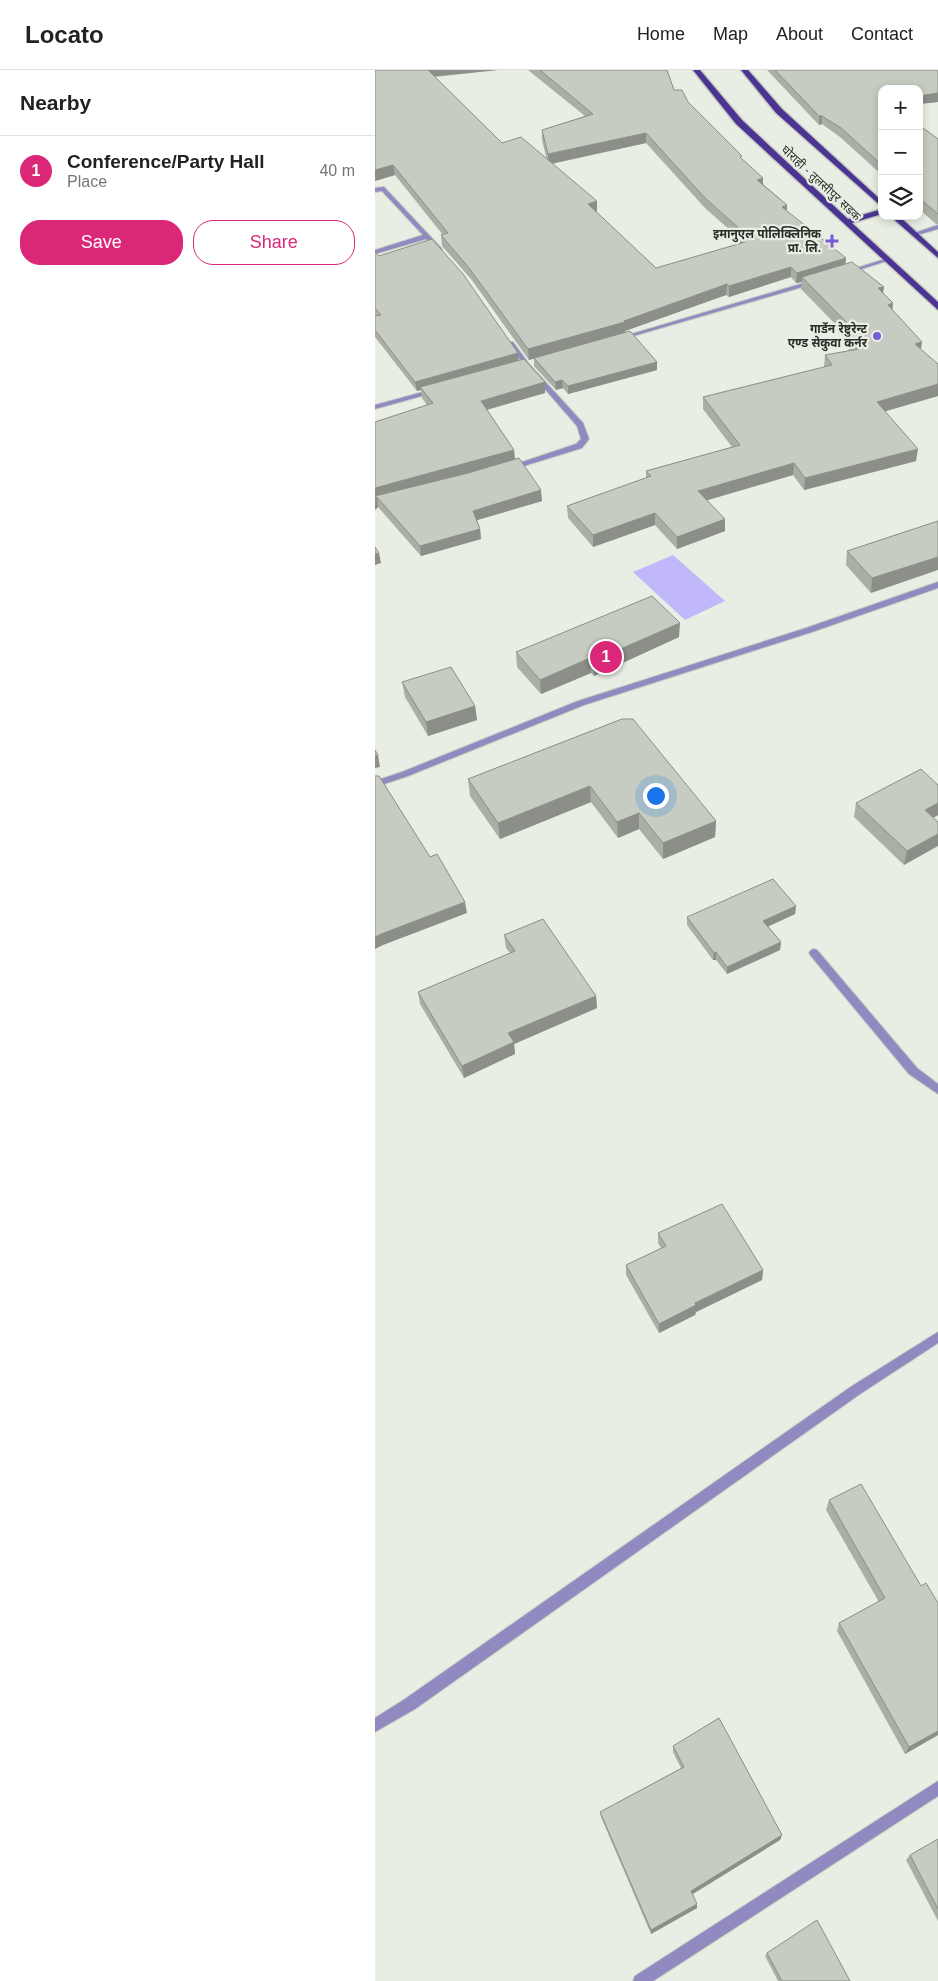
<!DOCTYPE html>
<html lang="en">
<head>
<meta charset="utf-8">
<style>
  :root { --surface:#fff; --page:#f2f2f2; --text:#222; --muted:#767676; --line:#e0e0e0; --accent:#db2777 }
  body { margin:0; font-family:Arial,"Noto Sans Devanagari",sans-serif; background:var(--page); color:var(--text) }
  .controls { position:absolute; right:15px; top:15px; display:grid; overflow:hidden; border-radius:10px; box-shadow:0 2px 8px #0003 }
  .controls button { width:45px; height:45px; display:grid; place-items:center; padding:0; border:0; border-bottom:1px solid var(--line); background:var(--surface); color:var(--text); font:25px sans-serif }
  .you { position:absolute; left:280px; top:725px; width:18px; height:18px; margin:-12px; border:4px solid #fff; border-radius:50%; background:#1a73e8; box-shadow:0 0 0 8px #1a73e833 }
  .badge { display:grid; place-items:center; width:32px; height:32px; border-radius:50%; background:var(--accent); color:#fff; font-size:16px; font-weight:700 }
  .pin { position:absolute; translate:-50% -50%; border:2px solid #fff; box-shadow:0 1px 5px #0006 }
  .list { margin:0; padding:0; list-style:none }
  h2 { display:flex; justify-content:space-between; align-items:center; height:65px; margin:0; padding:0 20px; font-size:21px }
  h2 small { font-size:16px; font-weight:400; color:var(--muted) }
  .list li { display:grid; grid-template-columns:32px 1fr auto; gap:15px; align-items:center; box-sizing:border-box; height:70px; padding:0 20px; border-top:1px solid var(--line) }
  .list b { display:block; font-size:19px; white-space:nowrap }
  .list p { margin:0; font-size:16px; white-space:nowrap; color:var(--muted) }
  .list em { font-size:16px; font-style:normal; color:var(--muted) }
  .actions { display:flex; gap:10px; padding:15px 20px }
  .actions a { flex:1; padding:11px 0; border:1px solid var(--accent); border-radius:20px; text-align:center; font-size:18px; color:var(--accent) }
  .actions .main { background:var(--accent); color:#fff }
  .icon { flex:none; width:28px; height:28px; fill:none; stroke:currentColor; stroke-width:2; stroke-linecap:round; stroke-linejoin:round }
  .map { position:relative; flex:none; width:563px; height:1911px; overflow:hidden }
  header { display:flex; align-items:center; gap:30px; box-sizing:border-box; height:70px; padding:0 25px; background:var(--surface); border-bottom:1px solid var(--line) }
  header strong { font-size:24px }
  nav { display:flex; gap:28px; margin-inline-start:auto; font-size:18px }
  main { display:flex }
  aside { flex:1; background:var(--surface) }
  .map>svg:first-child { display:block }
  .water { fill:#c0b8fa }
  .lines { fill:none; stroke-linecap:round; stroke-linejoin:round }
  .lane-casing { stroke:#c6cbc1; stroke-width:2 }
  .street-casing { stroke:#c6cbc1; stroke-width:2 }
  .primary-casing { stroke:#c6cbc1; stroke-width:3 }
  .lane { fill:#918ac0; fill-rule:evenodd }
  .street { fill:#918ac0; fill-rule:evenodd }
  .primary { fill:#4c3493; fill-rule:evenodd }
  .wall { fill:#aaafa6; fill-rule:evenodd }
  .shaded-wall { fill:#8b8f87 }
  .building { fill:#c6ccc1; stroke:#8b8f87 }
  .poi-dot { fill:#785cd6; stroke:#e8eee3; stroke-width:2 }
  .labels { text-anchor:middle; stroke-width:4.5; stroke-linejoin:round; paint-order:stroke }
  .far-street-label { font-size:12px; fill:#2b2d28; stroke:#e8eee3 }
  .far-poi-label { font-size:12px; font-weight:bold; fill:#2b2d28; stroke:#e8eee3; text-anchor:end }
</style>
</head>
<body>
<header>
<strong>Locato</strong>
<nav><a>Home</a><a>Map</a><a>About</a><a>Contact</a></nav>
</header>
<main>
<aside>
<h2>Nearby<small></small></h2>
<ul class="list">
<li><span class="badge">1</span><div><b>Conference/Party Hall</b><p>Place</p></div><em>40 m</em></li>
</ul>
<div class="actions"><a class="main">Save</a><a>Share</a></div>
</aside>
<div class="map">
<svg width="563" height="1911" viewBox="0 0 563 1911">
  <rect width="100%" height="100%" fill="#e8eee3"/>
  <path class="water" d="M298 485 350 531 310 550 258 502Z"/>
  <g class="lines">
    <g class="lane-casing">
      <g id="lane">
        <path d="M9 117 67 179V181H63L51 169 0 184V180L48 165 7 121 0 122V118Z"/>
        <path d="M510 189 515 190 474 203 469 202Z"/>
        <path d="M439 210 442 212 441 213 248 269 243 268Z"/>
        <path d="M134 272H138L154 294 208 353 214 369 207 378 139 399H136L132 397 201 374 206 369 202 356 150 296 133 273Z"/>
        <path d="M59 319 63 321 61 322 0 339V335Z"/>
        <path d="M439 879 442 880 542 998 563 1014V1024L534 1004 436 886 434 883 436 880Z"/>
      </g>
    </g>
    <g class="street-casing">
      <g id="street">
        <path d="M563 155V159L539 166 536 164Z"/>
        <path d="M563 512V518L437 562 209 635 33 706 0 717V711L27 702 203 631 431 558Z"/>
        <path d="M563 1262V1273L485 1324 40 1639 0 1662V1648L30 1629 477 1316Z"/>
        <path d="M563 1711V1726L278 1911H258L260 1906Z"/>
      </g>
    </g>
    <g class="primary-casing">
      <g id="primary">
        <path d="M318 0H325L367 50 473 149 507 139V144L477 153 563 232V240L361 54Z"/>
        <path d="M366 0H373L407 39 507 131V137L401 43Z"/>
        <path d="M515 146H524L563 182V188Z"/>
      </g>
    </g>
    <use href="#lane" class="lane"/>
    <use href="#street" class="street"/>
    <use href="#primary" class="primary"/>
  </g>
  <g class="wall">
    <path d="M0 0H123L60 7 127 73 172 90 167 70V60L210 46 153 0H292L299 20 313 32 367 89 388 114 412 135V141L471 194 509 217 508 223 517 240 547 272 546 279 563 326 510 341 541 391 429 420 418 405 332 430 350 461 302 479 280 455 218 477 193 448 192 436 271 408V401L357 377 328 339V327L449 297 450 285 474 281 469 274 470 264 426 219 427 212 421 213 416 207 354 227 351 225 250 261V262L282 300 193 324 188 318 181 320 159 296V288L154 290 96 209 67 176 66 165H68L20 105 0 111ZM271 73 330 138 357 162 356 171 361 175 281 198 221 142H222L177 94Z"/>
    <path d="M392 0H563V32L544 34V19H507V105L465 67 447 54 444 55Z"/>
    <path d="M544 55 563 69V154H561L544 139Z"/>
    <path d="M0 182 4 186 144 290 170 323 112 340 139 380 140 389 167 431 102 450 105 459 106 469 46 486 3 437 0 440V352L52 335 47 328 46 320 42 321 0 267Z"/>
    <path d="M563 451 496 523 471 495 472 481Z"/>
    <path d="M304 567 219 606 216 603 166 624 142 597 141 582Z"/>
    <path d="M27 612 100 636 102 650 53 666 30 627Z"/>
    <path d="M247 649 341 751 340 767 288 789 264 759 243 768 216 732 125 769 95 726 93 709Z"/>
    <path d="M563 715V745L558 748 529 795 479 747 481 733Z"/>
    <path d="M421 836 420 844 393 856 406 872 405 880 352 904 341 890H338L312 855V847Z"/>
    <path d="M129 865 221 926 222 938 139 974 140 984 89 1008 45 934 43 922 135 883 131 878Z"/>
    <path d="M283 1163 388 1200 387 1210 321 1242 320 1245 284 1263 251 1205V1195L286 1178 283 1173Z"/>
    <path d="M454 1430 546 1516 563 1533V1665L530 1684 462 1561 464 1553 504 1532 451 1440Z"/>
    <path d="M298 1676 407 1765 405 1770 318 1824 322 1838 276 1864 226 1747 225 1742 306 1698 298 1682Z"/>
    <path d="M563 1769V1851L531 1790 535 1785Z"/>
    <path d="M392 1883 475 1911H403L390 1886Z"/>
  </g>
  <g class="shaded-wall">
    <path d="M51 0H123L52 7Z"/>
    <path d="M563 23V32L544 34V26Z"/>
    <path d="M444 46H447V54L444 55Z"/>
    <path d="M271 63V73L174 94 173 84Z"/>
    <path d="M18 95 20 105 0 111V100Z"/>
    <path d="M388 108V119L382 110Z"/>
    <path d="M222 131V142L213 144V134Z"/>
    <path d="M412 135V146L407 137Z"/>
    <path d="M471 188 470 199 427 207V212L421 213 422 203Z"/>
    <path d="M416 197V207L354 227V216Z"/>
    <path d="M352 214 351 225 250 261V263L154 290 153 279 249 251Z"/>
    <path d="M509 217 507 229 503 218Z"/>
    <path d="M518 233 517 245 513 235Z"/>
    <path d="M547 272 545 284 540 274Z"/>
    <path d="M143 283 144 292 45 317 46 320 42 321 40 312Z"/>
    <path d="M282 292V300L193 324V316Z"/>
    <path d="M187 310 188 318 181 320 180 312Z"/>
    <path d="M170 312V323L107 341 106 331Z"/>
    <path d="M563 314V326L501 344 502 332Z"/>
    <path d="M543 379 541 391 429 420 430 408Z"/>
    <path d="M139 380 140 390 3 428 2 427 3 437 0 440V418Z"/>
    <path d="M419 393 418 405 323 433V421Z"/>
    <path d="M166 420 167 431 99 451 98 441Z"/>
    <path d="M280 443V455L218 477V465Z"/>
    <path d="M350 449V461L302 479V467Z"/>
    <path d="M105 459 106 469 46 486 45 476Z"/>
    <path d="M4 483 6 493 0 495V484Z"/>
    <path d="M563 487V500L496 523 497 508Z"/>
    <path d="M305 553 304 567 219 606 218 591Z"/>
    <path d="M215 588 216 603 166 624 165 610Z"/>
    <path d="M100 636 102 650 53 666 51 652Z"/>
    <path d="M3 685 5 697 0 698V686Z"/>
    <path d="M215 716 216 732 125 769 123 753Z"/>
    <path d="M563 733V745L547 754 550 740Z"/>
    <path d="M264 743V759L243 768 242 752Z"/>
    <path d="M341 751 340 767 288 789V773Z"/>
    <path d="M563 764V776L529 795 532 781Z"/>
    <path d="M90 832 92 843 8 875 0 879V867L6 864Z"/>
    <path d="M421 836 420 844 388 859V851Z"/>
    <path d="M406 872 405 880 352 904V897Z"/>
    <path d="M341 882V890H338L339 883Z"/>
    <path d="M221 926 222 938 139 974 140 984 89 1008 87 996 133 963Z"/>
    <path d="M388 1200 387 1210 321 1242 320 1245 284 1263V1254L320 1233Z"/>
    <path d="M563 1661V1665L530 1684 534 1677Z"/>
    <path d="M407 1765 405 1770 316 1825V1821Z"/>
    <path d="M322 1834V1838L276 1864V1860Z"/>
  </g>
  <g class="building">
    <path d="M0 0H53L127 73 146 67 222 131 213 134 281 198 370 172 357 161 365 159 330 128 271 63 173 84 167 60 218 44 165 0H292L299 20H307L313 32 367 86 365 87 388 108 382 110 412 135 407 137 471 188 422 203 416 197 354 216 352 214 249 251 250 252 153 279 94 198 66 165 73 163 18 95 0 100Z"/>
    <path d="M400 0H563V23L544 26V19H507V95L466 58 447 46H444Z"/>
    <path d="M544 55 563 69V144L544 128Z"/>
    <path d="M57 169 88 204 143 283 40 312 0 260V246L6 245 0 238V182L4 186Z"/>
    <path d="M477 192 509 217 503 218 518 233 513 235 547 272 540 274 563 294V314L502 332 543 379 430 408 419 393 323 421 350 449 302 467 280 443 218 465 192 436 276 406 271 401 365 375 328 327 457 295 450 285 484 279 470 263 479 260 427 207Z"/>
    <path d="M255 261 282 292 193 316 187 310 180 312 159 288Z"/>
    <path d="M149 289 170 312 106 331 139 380 0 418V352L58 333 45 317Z"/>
    <path d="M144 388 166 420 98 441 105 459 45 476 2 427 0 428V426L93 403Z"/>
    <path d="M563 451V487L497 508 472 481Z"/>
    <path d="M0 477 4 483 0 484Z"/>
    <path d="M277 526 305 553 218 591 215 588 165 610 141 582Z"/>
    <path d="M76 597 100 636 51 652 27 612Z"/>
    <path d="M247 649H258L341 751 288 773 264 743 242 752 215 716 123 753 93 709Z"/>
    <path d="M0 680 3 685 0 686Z"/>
    <path d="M546 699 563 715V733L550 740 563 752V764L532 781 481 733Z"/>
    <path d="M0 706H4L55 787 62 784 90 832 6 864 0 867Z"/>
    <path d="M398 809 421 836 388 851 406 872 352 897 341 882 339 883 312 847Z"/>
    <path d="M168 849 221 926 133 963 139 972 87 996 43 922 140 881 129 865Z"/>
    <path d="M347 1134 388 1200 320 1233 321 1235 284 1254 251 1195 291 1176 283 1163Z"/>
    <path d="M486 1414 546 1516 551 1513 563 1533V1661L534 1677 464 1553 510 1528 454 1430Z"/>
    <path d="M344 1648 407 1765 316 1821 322 1834 276 1860 225 1742 309 1697 298 1676Z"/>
    <path d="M563 1769V1839L535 1785Z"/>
    <path d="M442 1850 475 1911H407L392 1883Z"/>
  </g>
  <g class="poi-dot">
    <path d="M454.5 163.5h5v5h5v5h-5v5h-5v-5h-5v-5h5z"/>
    <circle cx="502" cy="266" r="5"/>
  </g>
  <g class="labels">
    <g class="far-street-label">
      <text transform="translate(446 113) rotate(43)" y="4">घोराही - तुलसीपुर सडक</text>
    </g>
    <g class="far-poi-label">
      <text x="446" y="168">इमानुएल पोलिक्लिनिक<tspan x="446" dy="14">प्रा. लि.</tspan></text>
      <text x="492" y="263">गार्डेन रेष्टुरेन्ट<tspan x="492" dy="14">एण्ड सेकुवा कर्नर</tspan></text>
    </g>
  </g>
</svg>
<div class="controls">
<button>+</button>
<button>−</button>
<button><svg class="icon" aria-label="layers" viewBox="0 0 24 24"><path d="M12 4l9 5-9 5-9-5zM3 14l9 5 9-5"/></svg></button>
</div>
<div class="you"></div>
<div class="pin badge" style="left:231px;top:587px">1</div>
</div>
</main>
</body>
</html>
